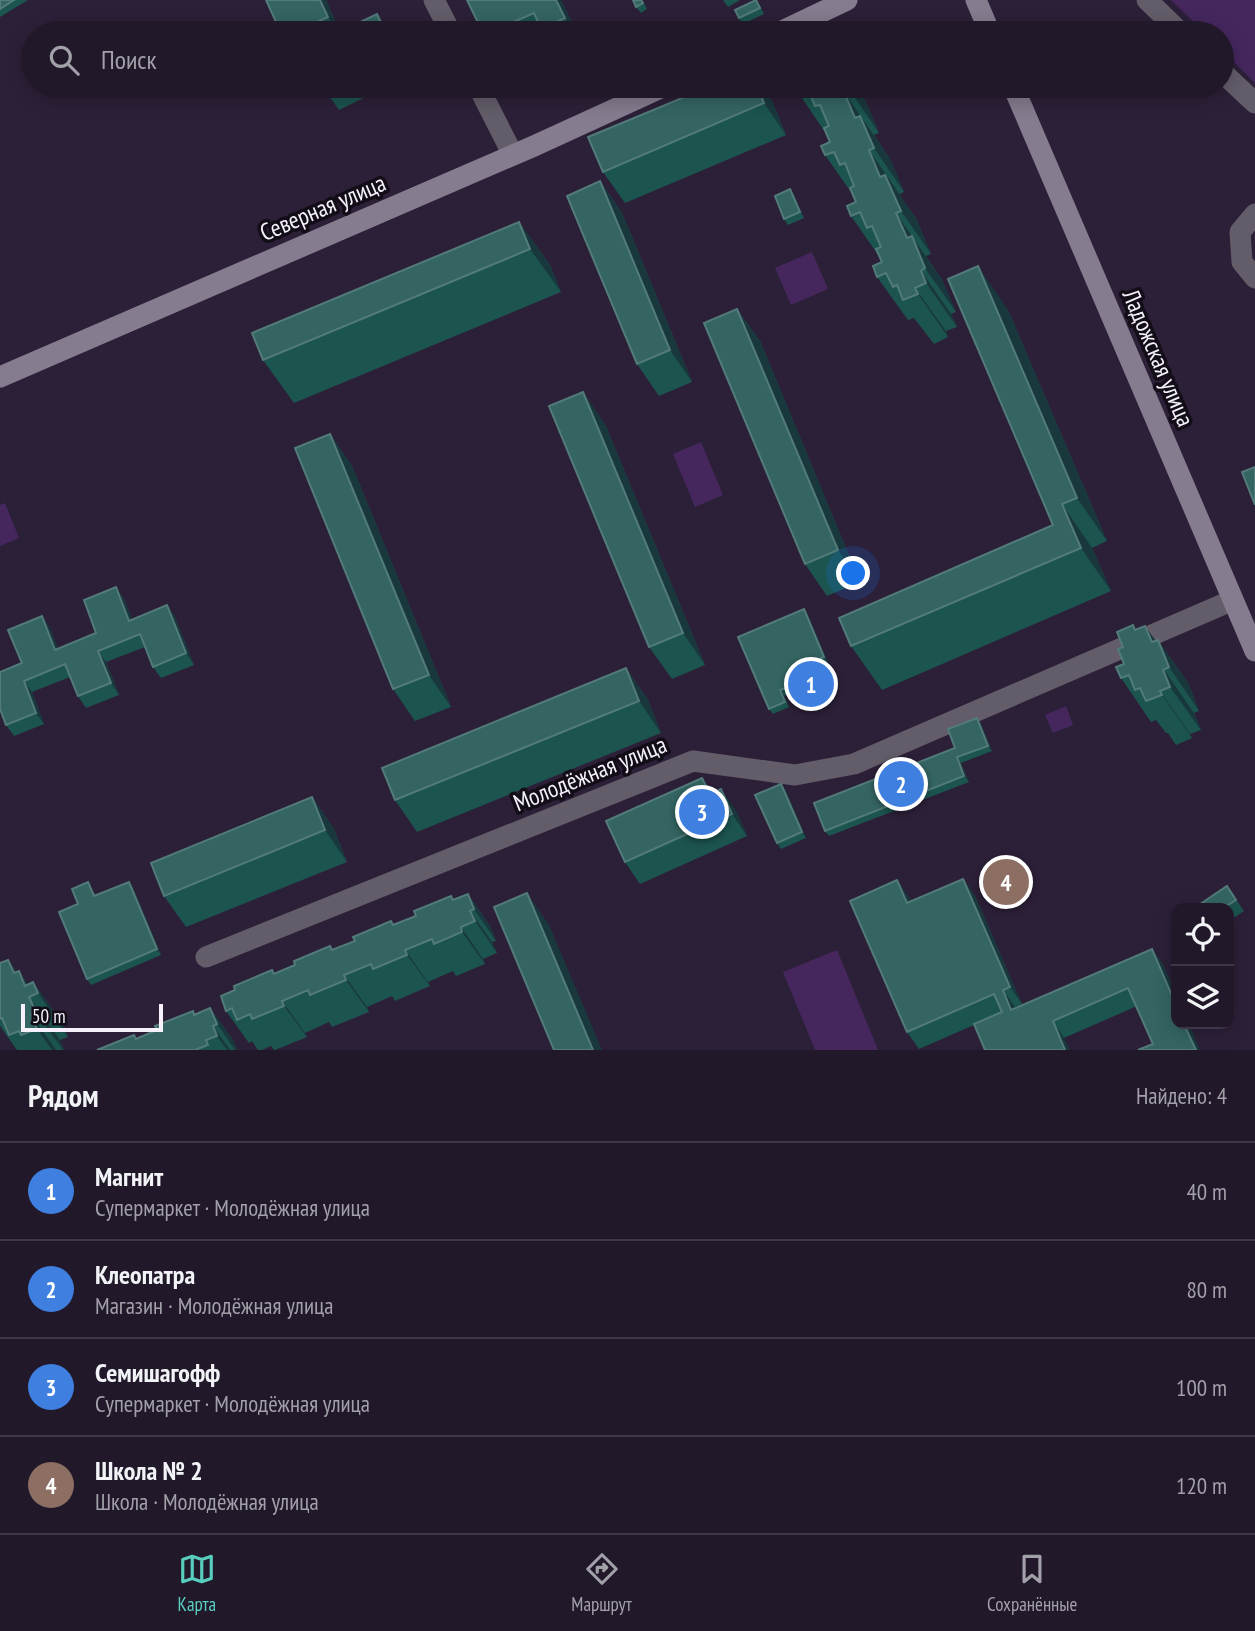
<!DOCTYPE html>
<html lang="ru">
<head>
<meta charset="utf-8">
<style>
  :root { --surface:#21182a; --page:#2d2536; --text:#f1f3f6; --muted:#a2a0a8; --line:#3e3747; --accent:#58cebf }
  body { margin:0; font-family:"PT Sans Narrow",sans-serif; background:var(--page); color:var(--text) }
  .controls { position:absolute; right:21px; bottom:21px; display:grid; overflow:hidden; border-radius:14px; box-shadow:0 4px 18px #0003 }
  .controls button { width:63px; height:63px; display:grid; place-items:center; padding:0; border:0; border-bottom:2px solid var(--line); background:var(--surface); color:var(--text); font:35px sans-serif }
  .scale { position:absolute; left:21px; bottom:18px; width:142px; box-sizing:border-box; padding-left:7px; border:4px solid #f7f1fe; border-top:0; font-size:19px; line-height:24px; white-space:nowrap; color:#f7f1fe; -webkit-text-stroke:5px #120d17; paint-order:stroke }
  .you { position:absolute; left:854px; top:574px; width:24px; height:24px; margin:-18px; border:5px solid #fff; border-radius:50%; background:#1a73e8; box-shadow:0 0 0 10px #1a73e833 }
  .badge { display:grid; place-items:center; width:46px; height:46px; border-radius:50%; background:var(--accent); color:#fff; font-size:23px; font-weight:700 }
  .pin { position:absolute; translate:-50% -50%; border:4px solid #fff; box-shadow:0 2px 7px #0006 }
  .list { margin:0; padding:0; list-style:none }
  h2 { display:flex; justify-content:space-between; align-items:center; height:91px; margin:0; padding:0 28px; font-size:30px }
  h2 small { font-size:23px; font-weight:400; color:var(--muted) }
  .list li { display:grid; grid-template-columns:46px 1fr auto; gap:21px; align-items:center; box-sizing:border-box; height:98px; padding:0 28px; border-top:2px solid var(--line) }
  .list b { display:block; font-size:26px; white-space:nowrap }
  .list p { margin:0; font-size:23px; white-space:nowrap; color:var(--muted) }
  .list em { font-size:23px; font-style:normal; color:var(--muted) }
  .icon { flex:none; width:38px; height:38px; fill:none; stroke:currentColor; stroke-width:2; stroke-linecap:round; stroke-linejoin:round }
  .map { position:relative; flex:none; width:1255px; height:1050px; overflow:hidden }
  .search { position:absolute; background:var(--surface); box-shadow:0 4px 18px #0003; left:21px; right:21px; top:21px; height:77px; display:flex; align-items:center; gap:18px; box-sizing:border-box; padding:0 24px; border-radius:38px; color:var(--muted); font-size:26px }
  .sheet { height:483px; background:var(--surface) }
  nav { display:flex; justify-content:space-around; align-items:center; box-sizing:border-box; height:98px; border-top:2px solid var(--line); background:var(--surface); font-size:19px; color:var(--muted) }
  nav a { display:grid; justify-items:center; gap:4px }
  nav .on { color:var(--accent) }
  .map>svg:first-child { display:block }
  .green { fill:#45275e }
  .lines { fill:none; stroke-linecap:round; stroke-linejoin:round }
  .street { stroke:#635d69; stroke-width:21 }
  .secondary { stroke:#857c8f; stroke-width:21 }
  .wall { fill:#1c544f }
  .shaded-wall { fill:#19383e }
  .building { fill:#346562; stroke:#527b7a; stroke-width:2 }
  .labels { text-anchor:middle; stroke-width:7; stroke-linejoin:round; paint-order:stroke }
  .street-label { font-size:24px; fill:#f7f1fe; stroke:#120d17 }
</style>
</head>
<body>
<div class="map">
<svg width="1255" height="1050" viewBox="0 0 1255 1050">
  <rect width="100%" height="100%" fill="#2c2038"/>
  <g class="green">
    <path d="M1171 0H1255V83L1222 50V33H1205Z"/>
    <path d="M812 252 828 289 791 305 775 268Z"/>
    <path d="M701 442 723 495 695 507 673 454Z"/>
    <path d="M5 503 19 538 0 546V505Z"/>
    <path d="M1066 706 1073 725 1053 733 1045 715Z"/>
    <path d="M837 950 878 1050H815L783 972Z"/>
  </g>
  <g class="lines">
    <g class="street">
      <path d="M434 0 451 33"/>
      <path d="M1147 0 1181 33"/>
      <path d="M1222 72 1255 103"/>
      <path d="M478 86 513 155"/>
      <path d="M1255 214 1240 232 1242 262 1255 278"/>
      <path d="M206 957 693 761 795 775 854 764 1233 600"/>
    </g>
    <g class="secondary">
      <path d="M976 0 990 33"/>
      <path d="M778 33 847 0"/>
      <path d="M1013 86 1255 651"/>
      <path d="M0 377 534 146 665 86"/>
    </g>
  </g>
  <g class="wall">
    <path d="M0 0H28L0 17Z"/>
    <path d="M326 0 340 32 389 31 390 33H281Z"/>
    <path d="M467 0H561L577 33H483Z"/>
    <path d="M642 0 647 9 641 13 636 7Z"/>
    <path d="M723 0H740L728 7Z"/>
    <path d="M760 6 764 14 743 24 739 18Z"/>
    <path d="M324 86H388L339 110 327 93Z"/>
    <path d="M711 86H762L772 101 786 135 625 203 603 172Z"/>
    <path d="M797 86H855L865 100 879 133 874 135 890 159 904 192 900 194 901 198 916 218 931 254 926 256 942 280 956 312 951 314 957 327 946 331 948 337 934 344 914 318 908 320 877 277 882 262 879 256 851 216 856 202 853 195 825 155 830 142 827 135 800 95Z"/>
    <path d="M600 181 622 213 692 382 659 396 637 364Z"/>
    <path d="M794 195 804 218 788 225 784 219Z"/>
    <path d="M519 222 550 265 561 292 294 403 263 360Z"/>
    <path d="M737 309 760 341 860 582 827 596 805 564Z"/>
    <path d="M1008 310 1107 541 1092 548 1111 591 882 690 851 646 1053 525Z"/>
    <path d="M605 424 705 665 672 679 649 647Z"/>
    <path d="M330 434 352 466 451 707 415 721 393 689Z"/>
    <path d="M116 587 124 599 132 619 167 605 175 617 194 665 161 678 153 667 145 647 106 662 119 695 86 708 78 696 70 677 32 692 44 724 14 736 6 725 22 663 50 628 58 649 96 633Z"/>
    <path d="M808 615 828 663 812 670 819 686 802 694 794 692 784 696 789 707 773 714 769 709Z"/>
    <path d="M1133 625 1136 630 1156 641 1158 640 1188 683 1199 711 1194 713 1201 730 1190 734 1192 738 1176 745 1168 733H1166L1156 720 1151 722 1121 678 1124 664 1123 647Z"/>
    <path d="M626 668 648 700 661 733 417 832 395 800Z"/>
    <path d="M981 724 992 751 961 763 969 782 829 836 825 831 955 748Z"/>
    <path d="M721 789 736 811 747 836 640 884 625 862 713 793Z"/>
    <path d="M785 789 806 838 781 849 777 843Z"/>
    <path d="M312 797 334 829 347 862 186 927 164 896Z"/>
    <path d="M963 879 975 896 1022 1004 1015 1007V1008L1152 949 1164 966 1153 1044 1137 1006 1064 1038 974 1025 919 1049 907 1032 897 880 911 901Z"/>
    <path d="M88 882 96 896 129 882 133 888 161 955 91 985 87 979 78 904Z"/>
    <path d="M1227 886 1244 911 1229 921V908H1202Z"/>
    <path d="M468 894 490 926 496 941 492 942 497 953 483 959 485 964 456 976 453 971 428 982 430 986 395 1001 392 996 367 1007 369 1012 332 1027 329 1022 305 1033 307 1037 275 1050H274L271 1046 262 1050H258L252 1041 249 1043 226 1011 235 990 272 970 275 974Z"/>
    <path d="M0 963 17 972 28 984 33 982 64 1026 68 1037 60 1040 64 1050H17L0 1026Z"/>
    <path d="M210 1008 233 1040 237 1050H97L137 1039Z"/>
  </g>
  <g class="shaded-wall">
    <path d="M320 0H326L340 33H339L328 17Z"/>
    <path d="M556 0H561L577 33H576L565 18Z"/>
    <path d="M377 14 389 31 390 33H386Z"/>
    <path d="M757 86H762L772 101 786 135 764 103Z"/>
    <path d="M847 86H855L865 100 879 133Z"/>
    <path d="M844 92 890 159 904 192 874 148 855 118Z"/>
    <path d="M869 150 916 218 931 254 901 211 880 177Z"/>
    <path d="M600 181 622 213 692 382 670 350Z"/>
    <path d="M790 189 794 195 804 218 800 212Z"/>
    <path d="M896 213 942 280 956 312 925 268 907 238Z"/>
    <path d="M519 222 550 265 561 292 530 249Z"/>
    <path d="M978 266 1008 310 1107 541 1077 498Z"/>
    <path d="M921 271 951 314 957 327 926 283Z"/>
    <path d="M915 288 946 331 948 337 918 294Z"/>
    <path d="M737 309 760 341 860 582 838 550Z"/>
    <path d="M583 392 605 424 705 665 683 633Z"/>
    <path d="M330 434 352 466 451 707 429 675Z"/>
    <path d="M1062 504 1092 548 1111 591 1081 548Z"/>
    <path d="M116 587 124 599 137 632 129 621Z"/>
    <path d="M167 605 175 617 194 665 186 653Z"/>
    <path d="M804 609 808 615 828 663 824 657Z"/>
    <path d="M42 616 50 628 63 661 55 650Z"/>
    <path d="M1133 625 1194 713 1201 730 1170 687Z"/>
    <path d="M1145 626 1161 648 1158 640 1188 683 1199 711 1152 642Z"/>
    <path d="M98 651 106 662 119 695 111 683Z"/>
    <path d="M808 664 812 670 819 686 815 681Z"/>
    <path d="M626 668 648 700 661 733 639 701Z"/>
    <path d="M24 681 32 692 44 724 36 713Z"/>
    <path d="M1160 691 1190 734 1192 738 1162 695Z"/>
    <path d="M977 718 981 724 992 751 988 746Z"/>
    <path d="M957 757 961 763 969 782 964 776Z"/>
    <path d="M702 778 718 800 710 794Z"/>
    <path d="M781 784 785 789 806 838 802 832Z"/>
    <path d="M721 789 736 811 747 836 732 814Z"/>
    <path d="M312 797 334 829 347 862 325 830Z"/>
    <path d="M963 879 975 896 1022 1004 1010 987Z"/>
    <path d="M897 880 909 897 919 920 907 903Z"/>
    <path d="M129 882 133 888 161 955 157 949Z"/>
    <path d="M527 893 549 925 602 1050H593Z"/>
    <path d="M468 894 490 926 496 941 474 909Z"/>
    <path d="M470 911 492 942 497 953 475 921Z"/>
    <path d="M461 927 483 959 485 964 462 932Z"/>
    <path d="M1152 949 1164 966 1176 995V1005Z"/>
    <path d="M405 950 428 982 430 986 407 955Z"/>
    <path d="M8 960 23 980 19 971 35 994 30 997 14 973Z"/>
    <path d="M344 975 367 1007 369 1012 346 980Z"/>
    <path d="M33 982 64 1026 68 1037 38 993Z"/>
    <path d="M1003 990 1015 1007 1023 1027 1011 1010Z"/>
    <path d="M29 997 60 1040 64 1050H63L36 1012Z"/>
    <path d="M282 1001 305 1033 307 1037 284 1006Z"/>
    <path d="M210 1008 233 1040 237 1050H235L217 1024Z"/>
    <path d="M31 1014 56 1050H52L37 1029Z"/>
    <path d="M1053 1021 1064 1038 1070 1050H1065Z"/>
    <path d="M1184 1024H1189L1200 1050H1196Z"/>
    <path d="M213 1026 230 1050H227L217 1036Z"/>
  </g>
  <g class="building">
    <path d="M0 0H14L0 9Z"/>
    <path d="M266 0H320L328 17 292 33H281Z"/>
    <path d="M467 0H556L565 18 541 29 534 13 488 33H483Z"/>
    <path d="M633 0H641L643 3 636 7Z"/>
    <path d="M756 0 760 8 739 18 735 10Z"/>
    <path d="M377 14 386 33H337Z"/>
    <path d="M324 86H341L327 93Z"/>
    <path d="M711 86H757L764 103 603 172 588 137Z"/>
    <path d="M796 86H847L849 89 844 92 855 118 860 116 874 148 869 150 880 177 885 175 901 211 896 213 907 238 912 236 925 268 921 271 926 283 915 288 918 294 903 300 897 285 893 287 886 273 877 277 873 266 882 262 876 249 881 247 872 226 867 228 860 212 851 216 847 206 856 202 850 188 854 186 845 163 840 165 834 152 825 155 821 146 830 142 824 128 829 126 820 105 815 106 809 91 800 95Z"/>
    <path d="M600 181 670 350 637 364 567 196Z"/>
    <path d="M790 189 800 212 784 219 775 196Z"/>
    <path d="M519 222 530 249 263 360 252 333Z"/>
    <path d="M978 266 1077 498 1062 504 1081 548 851 646 839 618 1053 525 948 279Z"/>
    <path d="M737 309 838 550 805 564 704 323Z"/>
    <path d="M583 392 683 633 649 647 549 406Z"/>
    <path d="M330 434 429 675 393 689 295 448Z"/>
    <path d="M1255 467V505L1242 472Z"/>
    <path d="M116 587 129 621 167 605 186 653 153 667 140 634 98 651 111 683 78 696 65 664 24 681 36 713 6 725 0 709V672L22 663 8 630 42 616 55 650 96 633 84 600Z"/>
    <path d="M804 609 824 657 808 664 815 681 798 688 790 686 780 690 785 702 769 709 738 637Z"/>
    <path d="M1133 625 1135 630 1145 626 1152 642 1158 640 1169 667 1163 670 1170 687 1160 691 1162 695 1146 701 1140 688 1135 690 1129 675 1121 678 1116 667 1124 664 1118 649 1123 647 1117 632Z"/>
    <path d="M626 668 639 701 395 800 382 768Z"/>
    <path d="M977 718 988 746 957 757 964 776 825 831 814 803 955 748 948 729Z"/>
    <path d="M702 778 710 794 721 789 732 814 625 862 606 821Z"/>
    <path d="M781 784 802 832 777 843 755 795Z"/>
    <path d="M312 797 325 830 164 896 151 863Z"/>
    <path d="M963 879 1010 987 1003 990 1011 1010 1152 949 1176 1005V1024H1184L1196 1050H1138L1153 1044 1128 988 1053 1021 1065 1050H985L974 1024 1002 1012 994 994 907 1032 850 901 897 880 907 903Z"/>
    <path d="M88 882 94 896 129 882 157 949 87 979 59 912 78 904 72 889Z"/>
    <path d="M1227 886 1236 900 1223 908H1202L1199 905Z"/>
    <path d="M527 893 593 1050H554L494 907Z"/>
    <path d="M468 894 474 909 470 911 475 921 461 927 462 932 434 944 432 939 405 950 407 955 373 969 371 964 344 975 346 980 310 995 308 990 282 1001 284 1006 252 1019 250 1014 237 1020 232 1008 226 1011 221 996 235 990 234 986 272 970 274 974 295 965 294 961 330 946 332 950 355 941 353 937 391 921 393 925 416 916 414 911 451 896 453 900Z"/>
    <path d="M8 960 14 973 19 971 25 986 33 982 38 993 29 997 36 1012 31 1014 37 1029 21 1035 19 1031 9 1035 2 1018 0 1019V963Z"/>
    <path d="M210 1008 217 1024 213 1026 217 1036 206 1040 208 1045 195 1050H97L134 1035 136 1039 157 1030 155 1026 193 1011 194 1015Z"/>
  </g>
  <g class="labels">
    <g class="street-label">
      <text transform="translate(323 208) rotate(-23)" y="8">Северная улица</text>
      <text transform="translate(1158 358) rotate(67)" y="8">Ладожская улица</text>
      <text transform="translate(590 774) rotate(-22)" y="8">Молодёжная улица</text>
    </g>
  </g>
</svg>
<div class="controls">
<button><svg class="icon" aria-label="locate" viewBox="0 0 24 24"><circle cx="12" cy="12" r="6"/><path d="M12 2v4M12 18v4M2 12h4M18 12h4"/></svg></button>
<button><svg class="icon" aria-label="layers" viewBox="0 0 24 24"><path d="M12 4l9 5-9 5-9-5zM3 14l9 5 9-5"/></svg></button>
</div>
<div class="scale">50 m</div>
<div class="you"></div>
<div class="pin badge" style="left:811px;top:684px;background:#3f7fe0">1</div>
<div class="pin badge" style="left:901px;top:784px;background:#3f7fe0">2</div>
<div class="pin badge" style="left:702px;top:812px;background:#3f7fe0">3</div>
<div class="pin badge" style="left:1006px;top:882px;background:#8d6e63">4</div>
<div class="search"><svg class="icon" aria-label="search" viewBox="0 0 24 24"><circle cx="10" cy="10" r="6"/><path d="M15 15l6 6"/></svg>Поиск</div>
</div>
<section class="sheet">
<h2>Рядом<small>Найдено: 4</small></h2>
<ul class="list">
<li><span class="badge" style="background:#3f7fe0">1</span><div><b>Магнит</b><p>Супермаркет · Молодёжная улица</p></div><em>40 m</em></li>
<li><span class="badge" style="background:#3f7fe0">2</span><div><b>Клеопатра</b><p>Магазин · Молодёжная улица</p></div><em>80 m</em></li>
<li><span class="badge" style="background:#3f7fe0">3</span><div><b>Семишагофф</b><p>Супермаркет · Молодёжная улица</p></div><em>100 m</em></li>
<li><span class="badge" style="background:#8d6e63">4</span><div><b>Школа № 2</b><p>Школа · Молодёжная улица</p></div><em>120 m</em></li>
</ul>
</section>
<nav>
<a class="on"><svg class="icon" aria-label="map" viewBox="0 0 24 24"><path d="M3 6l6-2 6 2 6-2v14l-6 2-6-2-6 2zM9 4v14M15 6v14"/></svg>Карта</a>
<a><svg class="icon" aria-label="directions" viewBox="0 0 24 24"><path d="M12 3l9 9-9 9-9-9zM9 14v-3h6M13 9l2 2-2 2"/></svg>Маршрут</a>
<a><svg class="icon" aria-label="saved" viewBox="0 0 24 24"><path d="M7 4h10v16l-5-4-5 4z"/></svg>Сохранённые</a>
</nav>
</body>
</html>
